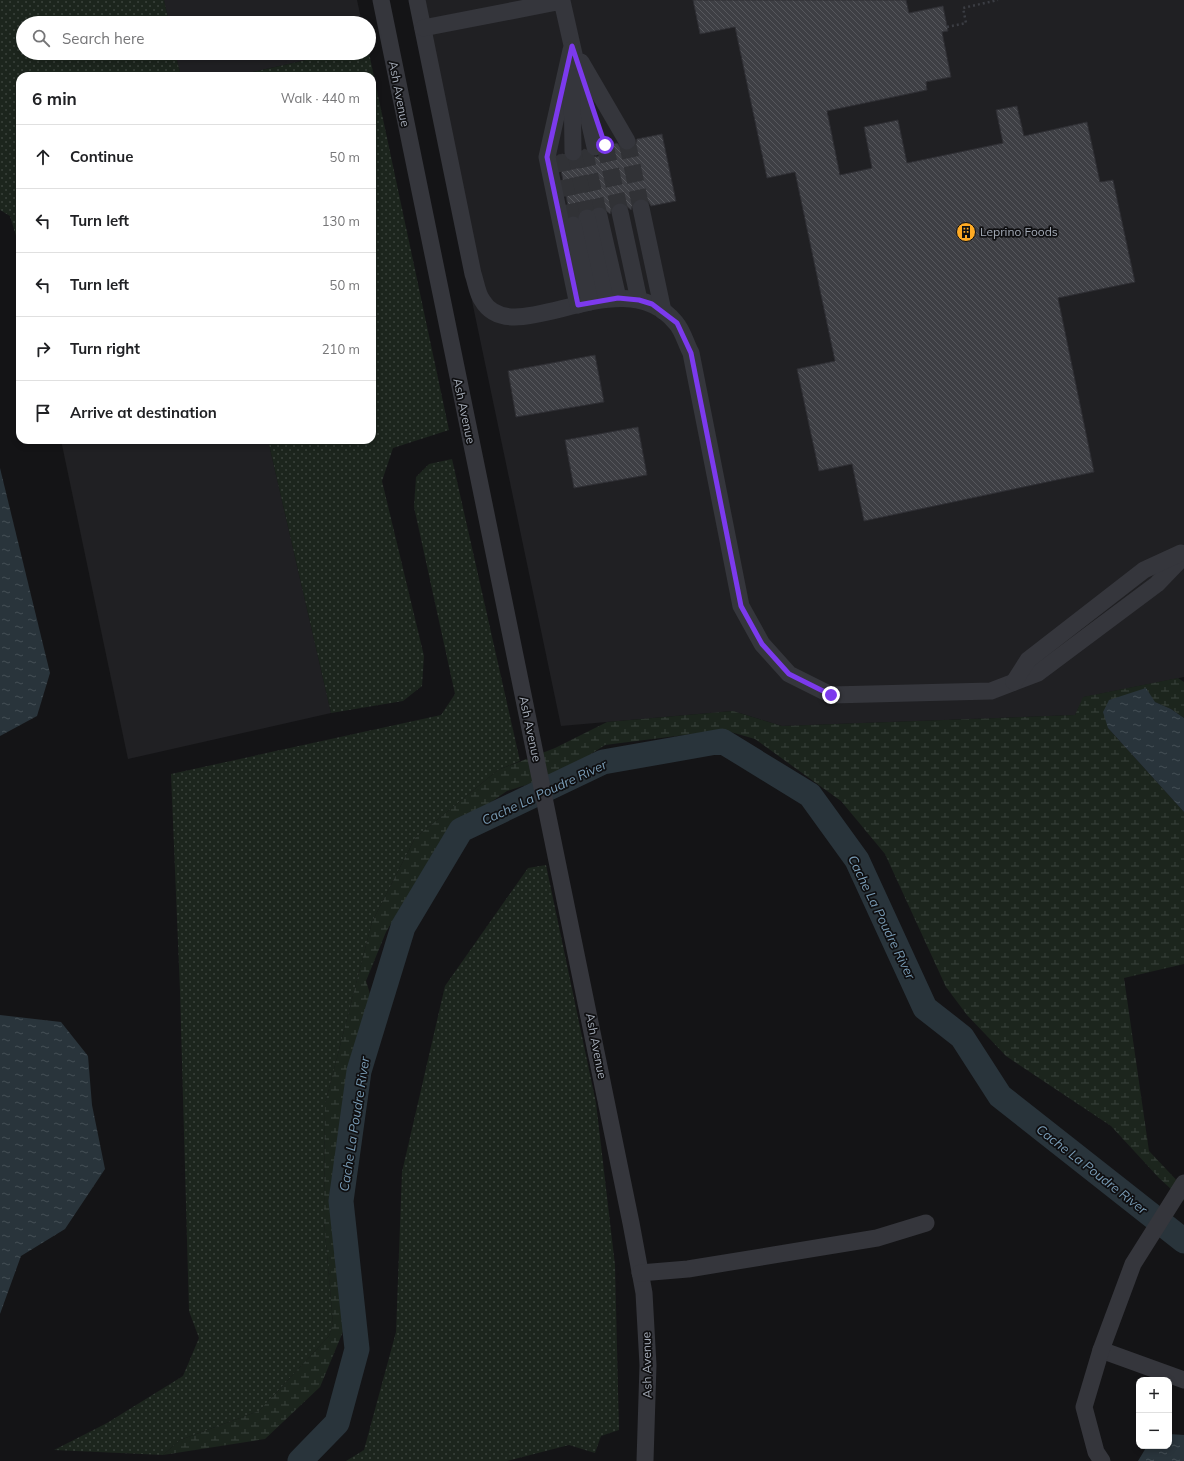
<!DOCTYPE html>
<html lang="en">
<head>
<meta charset="utf-8">
<style>
  :root { --surface:#fff; --page:#f6f6f6; --text:#202124; --muted:#757577; --line:#e0e0e0 }
  body { margin:0; font-family:Mulish,sans-serif; background:var(--page); color:var(--text) }
  .controls { position:absolute; right:12px; bottom:12px; display:grid; overflow:hidden; border-radius:8px; box-shadow:0 2px 6px #0003 }
  .controls button { width:36px; height:36px; display:grid; place-items:center; padding:0; border:0; border-bottom:1px solid var(--line); background:var(--surface); color:var(--text); font:20px sans-serif }
  .stop { position:absolute; width:12px; height:12px; margin:-9px; border:3px solid #7c3aed; border-radius:50%; background:#fff }
  .stop.end { background:#7c3aed; border-color:#fff; box-shadow:0 1px 4px #0008 }
  .list { margin:0; padding:0; list-style:none }
  h2 { display:flex; justify-content:space-between; align-items:center; height:52px; margin:0; padding:0 16px; font-size:17px }
  h2 small { font-size:13px; font-weight:400; color:var(--muted) }
  .list li { display:grid; grid-template-columns:26px 1fr auto; gap:12px; align-items:center; box-sizing:border-box; height:64px; padding:0 16px; border-top:1px solid var(--line) }
  .list b { display:block; font-size:15px; white-space:nowrap }
  .list em { font-size:13px; font-style:normal; color:var(--muted) }
  .icon { flex:none; width:22px; height:22px; fill:none; stroke:currentColor; stroke-width:2; stroke-linecap:round; stroke-linejoin:round }
  .map { position:relative; flex:none; width:1184px; height:1461px; overflow:hidden }
  .search { position:absolute; background:var(--surface); box-shadow:0 2px 6px #0003; left:16px; top:16px; width:360px; height:44px; display:flex; align-items:center; gap:10px; box-sizing:border-box; padding:0 14px; border-radius:22px; color:var(--muted); font-size:15px }
  .panel { position:absolute; background:var(--surface); box-shadow:0 2px 6px #0003; left:16px; top:72px; width:360px; height:372px; border-radius:12px }
  .map>svg:first-child { display:block }
  .built { fill:#202023 }
  .grass { fill:url(#grass-dots) }
  .wetland { fill:url(#wetland-marsh) }
  .water { fill:url(#water-ripples) }
  .lines { fill:none; stroke-linecap:round; stroke-linejoin:round }
  .river { stroke:#29343b; stroke-width:25 }
  .building { fill:url(#building-back-hatch); stroke:#2e2e33 }
  .minor-tunnel { stroke:#313236; stroke-width:17; stroke-dasharray:17 8; stroke-linecap:butt }
  .path { stroke:#3b3d43; stroke-width:2.5; stroke-dasharray:2 3; stroke-linecap:butt }
  .minor { stroke:#35363c; stroke-width:17 }
  .route { stroke:#7c3aed; stroke-width:5 }
  .labels { text-anchor:middle; stroke-width:3.5; stroke-linejoin:round; paint-order:stroke }
  .street-label { font-size:12px; fill:#a5acb8; stroke:#0f0f11 }
  .poi-label { font-size:12px; fill:#a5acb8; stroke:#0f0f11; text-anchor:start }
  .water-label { font-size:13px; font-style:italic; fill:#799cb6; stroke:#0f0f11 }
</style>
</head>
<body>
<div class="map">
<svg width="1184" height="1461" viewBox="0 0 1184 1461">
  <defs>
    <pattern id="grass-dots" width="8" height="8" patternUnits="userSpaceOnUse"><rect width="8" height="8" fill="#1c251d"/><path d="M2 2h.1M6 6h.1" fill="none" stroke="#3a423c" stroke-width="1.8" stroke-linecap="round"/></pattern>
    <pattern id="wetland-marsh" width="20" height="14" patternUnits="userSpaceOnUse"><rect width="20" height="14" fill="#1c251d"/><path d="M1 5h8M5 5V1M11 12h8M15 12V8" fill="none" stroke="#3a423c"/></pattern>
    <pattern id="water-ripples" width="26" height="14" patternUnits="userSpaceOnUse"><rect width="26" height="14" fill="#29343b"/><path d="M2 4q2-2 4 0t4 0M15 11q2-2 4 0t4 0" fill="none" stroke="#454f55"/></pattern>
    <pattern id="building-back-hatch" width="6" height="6" patternUnits="userSpaceOnUse"><rect width="6" height="6" fill="#3e3f44"/><path d="M-1 5l2 2M0 0l6 6M5-1l2 2" fill="none" stroke="#57585d"/></pattern>
  </defs>
  <rect width="100%" height="100%" fill="#141416"/>
  <g class="built">
    <path d="M164 0H357L362 23H169Z"/>
    <path d="M409 0H1184V677L1084 697 1075 715 782 726 733 711 561 726Z"/>
    <path d="M175 53H337L235 76H181Z"/>
    <path d="M61 440H268L331 713 128 759Z"/>
  </g>
  <g class="grass">
    <path d="M0 0H164L169 23H23V53H175L181 76H20V249L10 216 0 210Z"/>
    <path d="M337 53H369L449 430 393 448 382 481 424 656 422 686 403 701 331 713 268 440H372V76H235Z"/>
    <path d="M452 459 520 761 498 770 415 838 372 922 325 1104 324 1221 333 1323 329 1336 259 1411 180 1440 163 1455 54 1450 107 1423 183 1376 199 1338 189 1311 180 991 171 774 441 715 455 694 414 507 416 477 429 464Z"/>
    <path d="M546 865 596 1103 615 1265 619 1430 601 1436 595 1453 569 1445 507 1461H346L364 1450 396 1332 402 1172 445 986 528 868Z"/>
  </g>
  <path class="wetland" d="M1178 678 1184 682V718L1171 709 1155 702 1108 728 1184 812V964L1124 978 1149 1151 1184 1188V1201L1159 1178 1111 1126 1006 1056 967 1015 946 987 885 854 841 801 755 739 724 730 605 745 560 774 507 791 444 835 386 932 366 981 371 997 352 1077 336 1206 347 1322 320 1387 265 1439 163 1455 180 1440 259 1411 329 1336 333 1323 324 1221 325 1104 372 922 415 838 498 770 555 748 607 722 733 711 782 726 1075 715 1083 697Z"/>
  <g class="water">
    <path d="M0 468 50 673 37 716 0 736Z"/>
    <path d="M1146 688 1155 702 1171 709 1184 718V812L1108 728 1103 712 1109 700Z"/>
    <path d="M0 1015 61 1022 88 1056 92 1105 105 1169 65 1229 21 1256 0 1314Z"/>
    <path d="M1169 1434 1184 1435V1461H1138L1147 1446H1169Z"/>
  </g>
  <g class="lines">
    <path class="river" d="M300 1461 337 1423 357 1349 341 1201 359 1071 403 927 461 830 603 762 722 741 810 795 857 860 925 1008 962 1037 1000 1096 1184 1241"/>
  </g>
  <g class="building">
    <path d="M693 0H906L909 13 943 6 948 31 942 32 951 77 926 82 927 90 827 111 840 175 872 168 864 127 898 120 907 163 1003 143 996 110 1017 106 1024 136 1087 122 1100 182 1113 180 1135 282 1058 298 1094 472 864 521 852 464 819 471 797 369 835 361 795 172 767 178 735 27 700 34Z"/>
    <path d="M662 134 676 201 651 206 648 201 639 198 634 201 631 210 623 203 618 202 613 205 610 214 602 207 597 206 592 209 584 208 580 211 577 216H570L558 155 563 154 568 160 574 162 581 157 583 150 585 149 592 156 597 157 602 154 605 145 617 143 622 149 627 151 635 146 637 139Z"/>
    <path d="M595 355 604 402 516 417 508 371Z"/>
    <path d="M638 427 647 475 574 488 565 440Z"/>
  </g>
  <g class="lines">
    <g class="minor-tunnel">
      <path d="M627 141 641 208"/>
      <path d="M605 145 620 212"/>
      <path d="M584 150 599 216"/>
      <path d="M573 152 587 218"/>
      <path d="M559 155 572 221"/>
    </g>
    <path class="path" d="M947 27 966 23 963 8 998 0"/>
    <g class="minor">
      <path d="M381 0 631 1223 644 1293 648 1365 645 1461"/>
      <path d="M417 0 473 274C476 282 477 293 482 300 513 354 621 256 676 323 683 331 686 344 691 353L741 606 762 644 789 674 831 695 991 691 1038 673 1157 584 1184 556"/>
      <path d="M423 28 562 1 595 147"/>
      <path d="M571 50 547 157 578 305"/>
      <path d="M581 62 627 141"/>
      <path d="M572 78 573 152"/>
      <path d="M641 208 663 311"/>
      <path d="M620 212 639 300"/>
      <path d="M599 216 618 298"/>
      <path d="M587 218 605 299"/>
      <path d="M573 225 590 302"/>
      <path d="M1014 682 1028 660 1144 570 1181 553"/>
      <path d="M640 1273 688 1269 877 1238 926 1223"/>
      <path d="M1101 1350 1184 1380"/>
      <path d="M1102 1461 1096 1452 1084 1407 1101 1350 1133 1264 1184 1183"/>
    </g>
  </g>
  <g class="lines">
    <path class="route" d="M605 145 572 46 547 157 578 305 618 298 639 300 652 304 677 323 691 353 741 606 762 644 789 674 831 695"/>
  </g>
  <defs>
    <g id="building-disc" transform="scale(1)"><circle r="9.5" fill="#ffab24" stroke="#0f0f11"/><path d="M-4-6H4V6H1V3H-1V6H-4ZM-2.5-4.3h1.7v1.8h-1.7ZM.8-4.3h1.7v1.8H.8ZM-2.5-1h1.7V.8h-1.7ZM.8-1h1.7V.8H.8Z" fill="#111"/></g>
  </defs>
  <g fill-rule="evenodd">
    <use href="#building-disc" x="966" y="232"/>
  </g>
  <g class="labels">
    <g class="street-label">
      <text transform="translate(399 94) rotate(79)" y="4">Ash Avenue</text>
      <text transform="translate(464 411) rotate(78)" y="4">Ash Avenue</text>
      <text transform="translate(530 729) rotate(78)" y="4">Ash Avenue</text>
      <text transform="translate(596 1046) rotate(79)" y="4">Ash Avenue</text>
      <text transform="translate(647 1365) rotate(-91)" y="4">Ash Avenue</text>
    </g>
    <g class="poi-label">
      <text x="980" y="236">Leprino Foods</text>
    </g>
    <g class="water-label">
      <text transform="translate(544 792) rotate(-25)" y="5">Cache La Poudre River</text>
      <text transform="translate(882 917) rotate(64)" y="5">Cache La Poudre River</text>
      <text transform="translate(354 1124) rotate(-81)" y="5">Cache La Poudre River</text>
      <text transform="translate(1092 1169) rotate(38)" y="5">Cache La Poudre River</text>
    </g>
  </g>
</svg>
<div class="controls">
<button>+</button>
<button>−</button>
</div>
<div class="stop" style="left:605px;top:145px"></div>
<div class="stop end" style="left:831px;top:695px"></div>
<div class="search"><svg class="icon" aria-label="search" viewBox="0 0 24 24"><circle cx="10" cy="10" r="6"/><path d="M15 15l6 6"/></svg>Search here</div>
<section class="panel">
<h2>6 min<small>Walk · 440 m</small></h2>
<ul class="list">
<li><svg class="icon" aria-label="ahead" viewBox="0 0 24 24"><path d="M12 20V5M6 11l6-6 6 6"/></svg><div><b>Continue</b></div><em>50 m</em></li>
<li><svg class="icon" aria-label="left" viewBox="0 0 24 24"><path d="M17 20v-9H6M10 6l-5 5 5 5"/></svg><div><b>Turn left</b></div><em>130 m</em></li>
<li><svg class="icon" aria-label="left" viewBox="0 0 24 24"><path d="M17 20v-9H6M10 6l-5 5 5 5"/></svg><div><b>Turn left</b></div><em>50 m</em></li>
<li><svg class="icon" aria-label="right" viewBox="0 0 24 24"><path d="M7 20v-9h11M14 6l5 5-5 5"/></svg><div><b>Turn right</b></div><em>210 m</em></li>
<li><svg class="icon" aria-label="arrive" viewBox="0 0 24 24"><path d="M6 21V4h12l-3 4 3 4H6"/></svg><div><b>Arrive at destination</b></div></li>
</ul>
</section>
</div>
</body>
</html>
